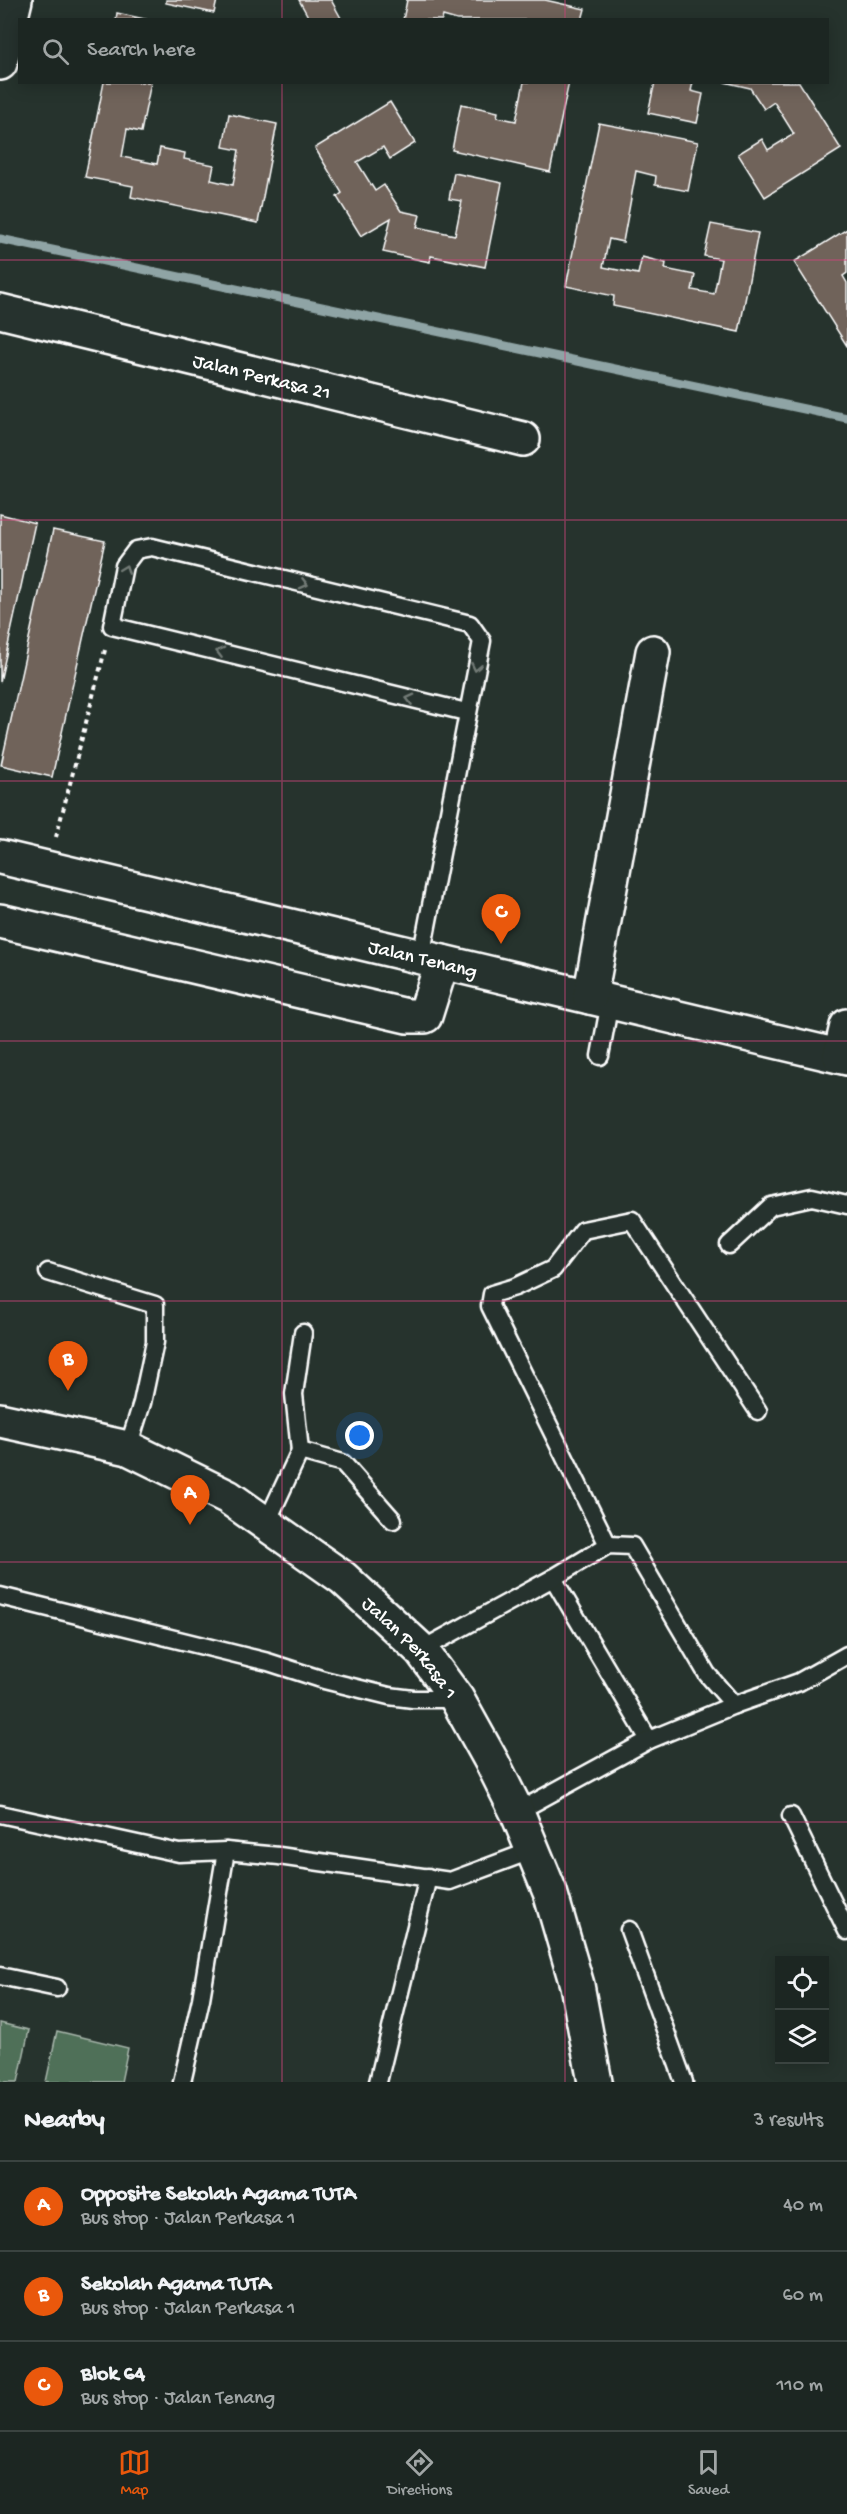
<!DOCTYPE html>
<html lang="en">
<head>
<meta charset="utf-8">
<style>
  :root { --surface:#1c2622; --page:#29322f; --text:#f1f3f6; --muted:#a0a5a5; --line:#3a4340; --accent:#ea580c }
  body { margin:0; font-family:"Gochi Hand",sans-serif; background:var(--page); color:var(--text) }
  .controls { position:absolute; right:18px; bottom:18px; display:grid; overflow:hidden; border-radius:0px; box-shadow:0 3px 15px #0003 }
  .controls button { width:54px; height:54px; display:grid; place-items:center; padding:0; border:0; border-bottom:2px solid var(--line); background:var(--surface); color:var(--text); font:30px sans-serif }
  .you { position:absolute; left:360px; top:1436px; width:21px; height:21px; margin:-15px; border:4px solid #fff; border-radius:50%; background:#1a73e8; box-shadow:0 0 0 9px #1a73e833 }
  .badge { display:grid; place-items:center; width:39px; height:39px; border-radius:50%; background:var(--accent); color:#fff; font-size:20px; font-weight:700 }
  .pin { position:absolute; translate:-50% -50px; filter:drop-shadow(0 2px 3px #0008) }
  .pin::after { content:''; position:absolute; top:32px; width:21px; height:18px; background:inherit; clip-path:polygon(0 0,100% 0,50% 100%) }
  .list { margin:0; padding:0; list-style:none }
  h2 { display:flex; justify-content:space-between; align-items:center; height:78px; margin:0; padding:0 24px; font-size:26px }
  h2 small { font-size:20px; font-weight:400; color:var(--muted) }
  .list li { display:grid; grid-template-columns:39px 1fr auto; gap:18px; align-items:center; box-sizing:border-box; height:90px; padding:0 24px; border-top:2px solid var(--line) }
  .list b { display:block; font-size:22px; white-space:nowrap }
  .list p { margin:0; font-size:20px; white-space:nowrap; color:var(--muted) }
  .list em { font-size:20px; font-style:normal; color:var(--muted) }
  .icon { flex:none; width:33px; height:33px; fill:none; stroke:currentColor; stroke-width:2; stroke-linecap:round; stroke-linejoin:round }
  .map { position:relative; flex:none; width:847px; height:2082px; overflow:hidden }
  .search { position:absolute; background:var(--surface); box-shadow:0 3px 15px #0003; left:18px; right:18px; top:18px; height:66px; display:flex; align-items:center; gap:15px; box-sizing:border-box; padding:0 21px; border-radius:0px; color:var(--muted); font-size:22px }
  .sheet { height:348px; background:var(--surface) }
  nav { display:flex; justify-content:space-around; align-items:center; box-sizing:border-box; height:84px; border-top:2px solid var(--line); background:var(--surface); font-size:16px; color:var(--muted) }
  nav a { display:grid; justify-items:center; gap:3px }
  nav .on { color:var(--accent) }
  .map>svg:first-child { display:block }
  .green { fill:#506f58; stroke:#a8b7ac; stroke-width:1.5 }
  .lines { fill:none; stroke-linecap:round; stroke-linejoin:round }
  .stream { stroke:#8fa4a5; stroke-width:9 }
  .building { fill:#6f635a; stroke:#fff; stroke-width:1.5 }
  .lane-casing { stroke:#fff; stroke-width:21 }
  .street-casing { stroke:#fff; stroke-width:38 }
  .secondary-casing { stroke:#fff; stroke-width:38 }
  .path { stroke:#fff; stroke-width:4; stroke-dasharray:4.5 4.5; stroke-linecap:butt }
  .lane { stroke:#26332d; stroke-width:16 }
  .street { stroke:#26332d; stroke-width:33 }
  .secondary { stroke:#26332d; stroke-width:33 }
  .oneway { stroke:#727a76 }
  .grid { fill:none; stroke:#ce467c; stroke-width:1.5; stroke-opacity:0.55 }
  .labels { text-anchor:middle; stroke-width:5; stroke-linejoin:round; paint-order:stroke }
  .street-label { font-size:20px; fill:#fff; stroke:#26332d }
</style>
</head>
<body>
<div class="map">
<svg width="847" height="2082" viewBox="0 0 847 2082">
  <rect width="100%" height="100%" fill="#26332d"/>
  <filter id="ink" filterUnits="userSpaceOnUse"><feTurbulence type="fractalNoise" baseFrequency=".0167" numOctaves="2"/><feDisplacementMap in="SourceGraphic" scale="12" xChannelSelector="R" yChannelSelector="G"/><feConvolveMatrix kernelMatrix="1 2 1 2 8 2 1 2 1" color-interpolation-filters="sRGB"/></filter>
  <g filter="url(#ink)">
    <g class="green">
      <path d="M0 2023 29 2030 18 2082H0Z"/>
      <path d="M57 2031 128 2048 121 2082H46Z"/>
    </g>
    <g class="lines">
      <path class="stream" d="M0 239 847 418"/>
    </g>
    <g class="building">
      <path d="M166 0H217L214 13 166 3Z"/>
      <path d="M299 0H331L342 20H310Z"/>
      <path d="M407 0H545L585 9 582 20H457L443 16 442 20H403Z"/>
      <path d="M117 13 149 20H116Z"/>
      <path d="M104 82H151L141 132 127 129 122 157 157 164 160 148 185 153 184 159 214 165 211 180 233 185 239 150 223 147 229 114 277 124 258 223 131 197 133 186 85 177Z"/>
      <path d="M524 82H569L550 172 452 150 461 104 498 112 497 117 516 121Z"/>
      <path d="M655 82H693L691 91 703 94 697 123 648 113Z"/>
      <path d="M724 82H799L841 149 765 197 738 154 762 139 768 150 794 134 774 102 764 109 750 88Z"/>
      <path d="M390 102 415 143 390 159 383 147 357 162 375 191 384 185 401 211 420 215 417 227 455 235 462 201 449 199 454 173 502 183 485 267 431 256 430 262 383 252 391 218 361 236 337 197 342 193 315 148Z"/>
      <path d="M599 123 698 142 688 191 655 185 656 176 636 171 623 242 609 239 603 267 638 274 642 257 666 263 665 269 695 275 692 290 714 294 721 259 704 256 711 224 758 233 739 332 613 306 614 296 566 286Z"/>
      <path d="M847 229V273L843 276 847 283V346L794 262Z"/>
      <path d="M0 514 35 523 0 682Z"/>
      <path d="M53 530 105 541 52 777 1 765Z"/>
    </g>
    <g class="lines">
      <g class="lane-casing">
        <g id="lane">
          <path d="M421 957 482 641 470 624 152 547 136 550 124 566 112 626 466 712"/>
          <path d="M600 1056 610 1002"/>
          <path d="M729 1245 771 1206 812 1197 847 1205"/>
          <path d="M48 1272 155 1305V1342L142 1403 128 1448"/>
          <path d="M300 1451 294 1394 303 1333"/>
          <path d="M266 1524 300 1451 343 1463 393 1520"/>
          <path d="M608 1545 490 1306 492 1294 515 1287 553 1269 583 1230 632 1220 758 1411"/>
          <path d="M553 1578 649 1740"/>
          <path d="M0 1596 268 1662 324 1680 389 1696 413 1699H457"/>
          <path d="M421 1650 553 1578 608 1545 632 1546 707 1674 734 1705 649 1740 517 1812"/>
          <path d="M734 1705 799 1682 847 1655"/>
          <path d="M0 1814 179 1853 226 1851"/>
          <path d="M791 1816 847 1931"/>
          <path d="M629 1930 684 2082"/>
          <path d="M0 1976 57 1988"/>
          <path d="M182 2082 201 1999 226 1851 279 1856 450 1881 533 1850"/>
          <path d="M378 2082 428 1877"/>
        </g>
      </g>
      <g class="street-casing">
        <g id="street">
          <path id="s1" d="M0 311 523 439"/>
          <path id="s2" d="M0 857 847 1058"/>
          <path d="M0 921 407 1016H425L442 962"/>
          <path d="M590 997 653 652"/>
          <path d="M840 1056 847 1026"/>
        </g>
      </g>
      <g class="secondary-casing">
        <g id="secondary">
          <path d="M0 63 15 0"/>
          <path id="s3" d="M0 1420 128 1448 228 1497 343 1578 421 1650 457 1699 492 1762 517 1812 550 1892 577 1985 595 2082"/>
        </g>
      </g>
      <path class="path" d="M56 837 105 650"/>
      <use href="#lane" class="lane"/>
      <use href="#street" class="street"/>
      <use href="#secondary" class="secondary"/>
    </g>
    <defs><path id="oneway-chevron" d="M-2-3.5L2.5 0L-2 3.5" fill="none" stroke-width="1.6" stroke-linecap="round" stroke-linejoin="round" transform="scale(1.5)"/></defs>
    <g class="oneway">
      <use href="#oneway-chevron" transform="translate(125 569) rotate(-69)"/>
      <use href="#oneway-chevron" transform="translate(304 584) rotate(14)"/>
      <use href="#oneway-chevron" transform="translate(220 652) rotate(-166)"/>
      <use href="#oneway-chevron" transform="translate(476 667) rotate(102)"/>
      <use href="#oneway-chevron" transform="translate(410 699) rotate(-166)"/>
    </g>
  </g>
  <path class="grid" d="M282 0V20M565 0V20M282 82V2082M565 82V2082M0 260H847M0 520H847M0 781H847M0 1041H847M0 1301H847M0 1562H847M0 1822H847"/>
  <g class="labels">
    <g class="street-label">
      <text dy="7" stroke="none"><textPath href="#s1" startOffset="270">Jalan Perkasa 21</textPath></text>
      <text dy="7" stroke="none"><textPath href="#s2" startOffset="435">Jalan Tenang</textPath></text>
      <text dy="7" stroke="none"><textPath href="#s3" startOffset="480">Jalan Perkasa 1</textPath></text>
    </g>
  </g>
</svg>
<div class="controls">
<button><svg class="icon" aria-label="locate" viewBox="0 0 24 24"><circle cx="12" cy="12" r="6"/><path d="M12 2v4M12 18v4M2 12h4M18 12h4"/></svg></button>
<button><svg class="icon" aria-label="layers" viewBox="0 0 24 24"><path d="M12 4l9 5-9 5-9-5zM3 14l9 5 9-5"/></svg></button>
</div>
<div class="you"></div>
<div class="pin badge" style="left:190px;top:1525px">A</div>
<div class="pin badge" style="left:68px;top:1391px">B</div>
<div class="pin badge" style="left:501px;top:944px">C</div>
<div class="search"><svg class="icon" aria-label="search" viewBox="0 0 24 24"><circle cx="10" cy="10" r="6"/><path d="M15 15l6 6"/></svg>Search here</div>
</div>
<section class="sheet">
<h2>Nearby<small>3 results</small></h2>
<ul class="list">
<li><span class="badge">A</span><div><b>Opposite Sekolah Agama TUTA</b><p>Bus stop · Jalan Perkasa 1</p></div><em>40 m</em></li>
<li><span class="badge">B</span><div><b>Sekolah Agama TUTA</b><p>Bus stop · Jalan Perkasa 1</p></div><em>60 m</em></li>
<li><span class="badge">C</span><div><b>Blok 64</b><p>Bus stop · Jalan Tenang</p></div><em>110 m</em></li>
</ul>
</section>
<nav>
<a class="on"><svg class="icon" aria-label="map" viewBox="0 0 24 24"><path d="M3 6l6-2 6 2 6-2v14l-6 2-6-2-6 2zM9 4v14M15 6v14"/></svg>Map</a>
<a><svg class="icon" aria-label="directions" viewBox="0 0 24 24"><path d="M12 3l9 9-9 9-9-9zM9 14v-3h6M13 9l2 2-2 2"/></svg>Directions</a>
<a><svg class="icon" aria-label="saved" viewBox="0 0 24 24"><path d="M7 4h10v16l-5-4-5 4z"/></svg>Saved</a>
</nav>
</body>
</html>
